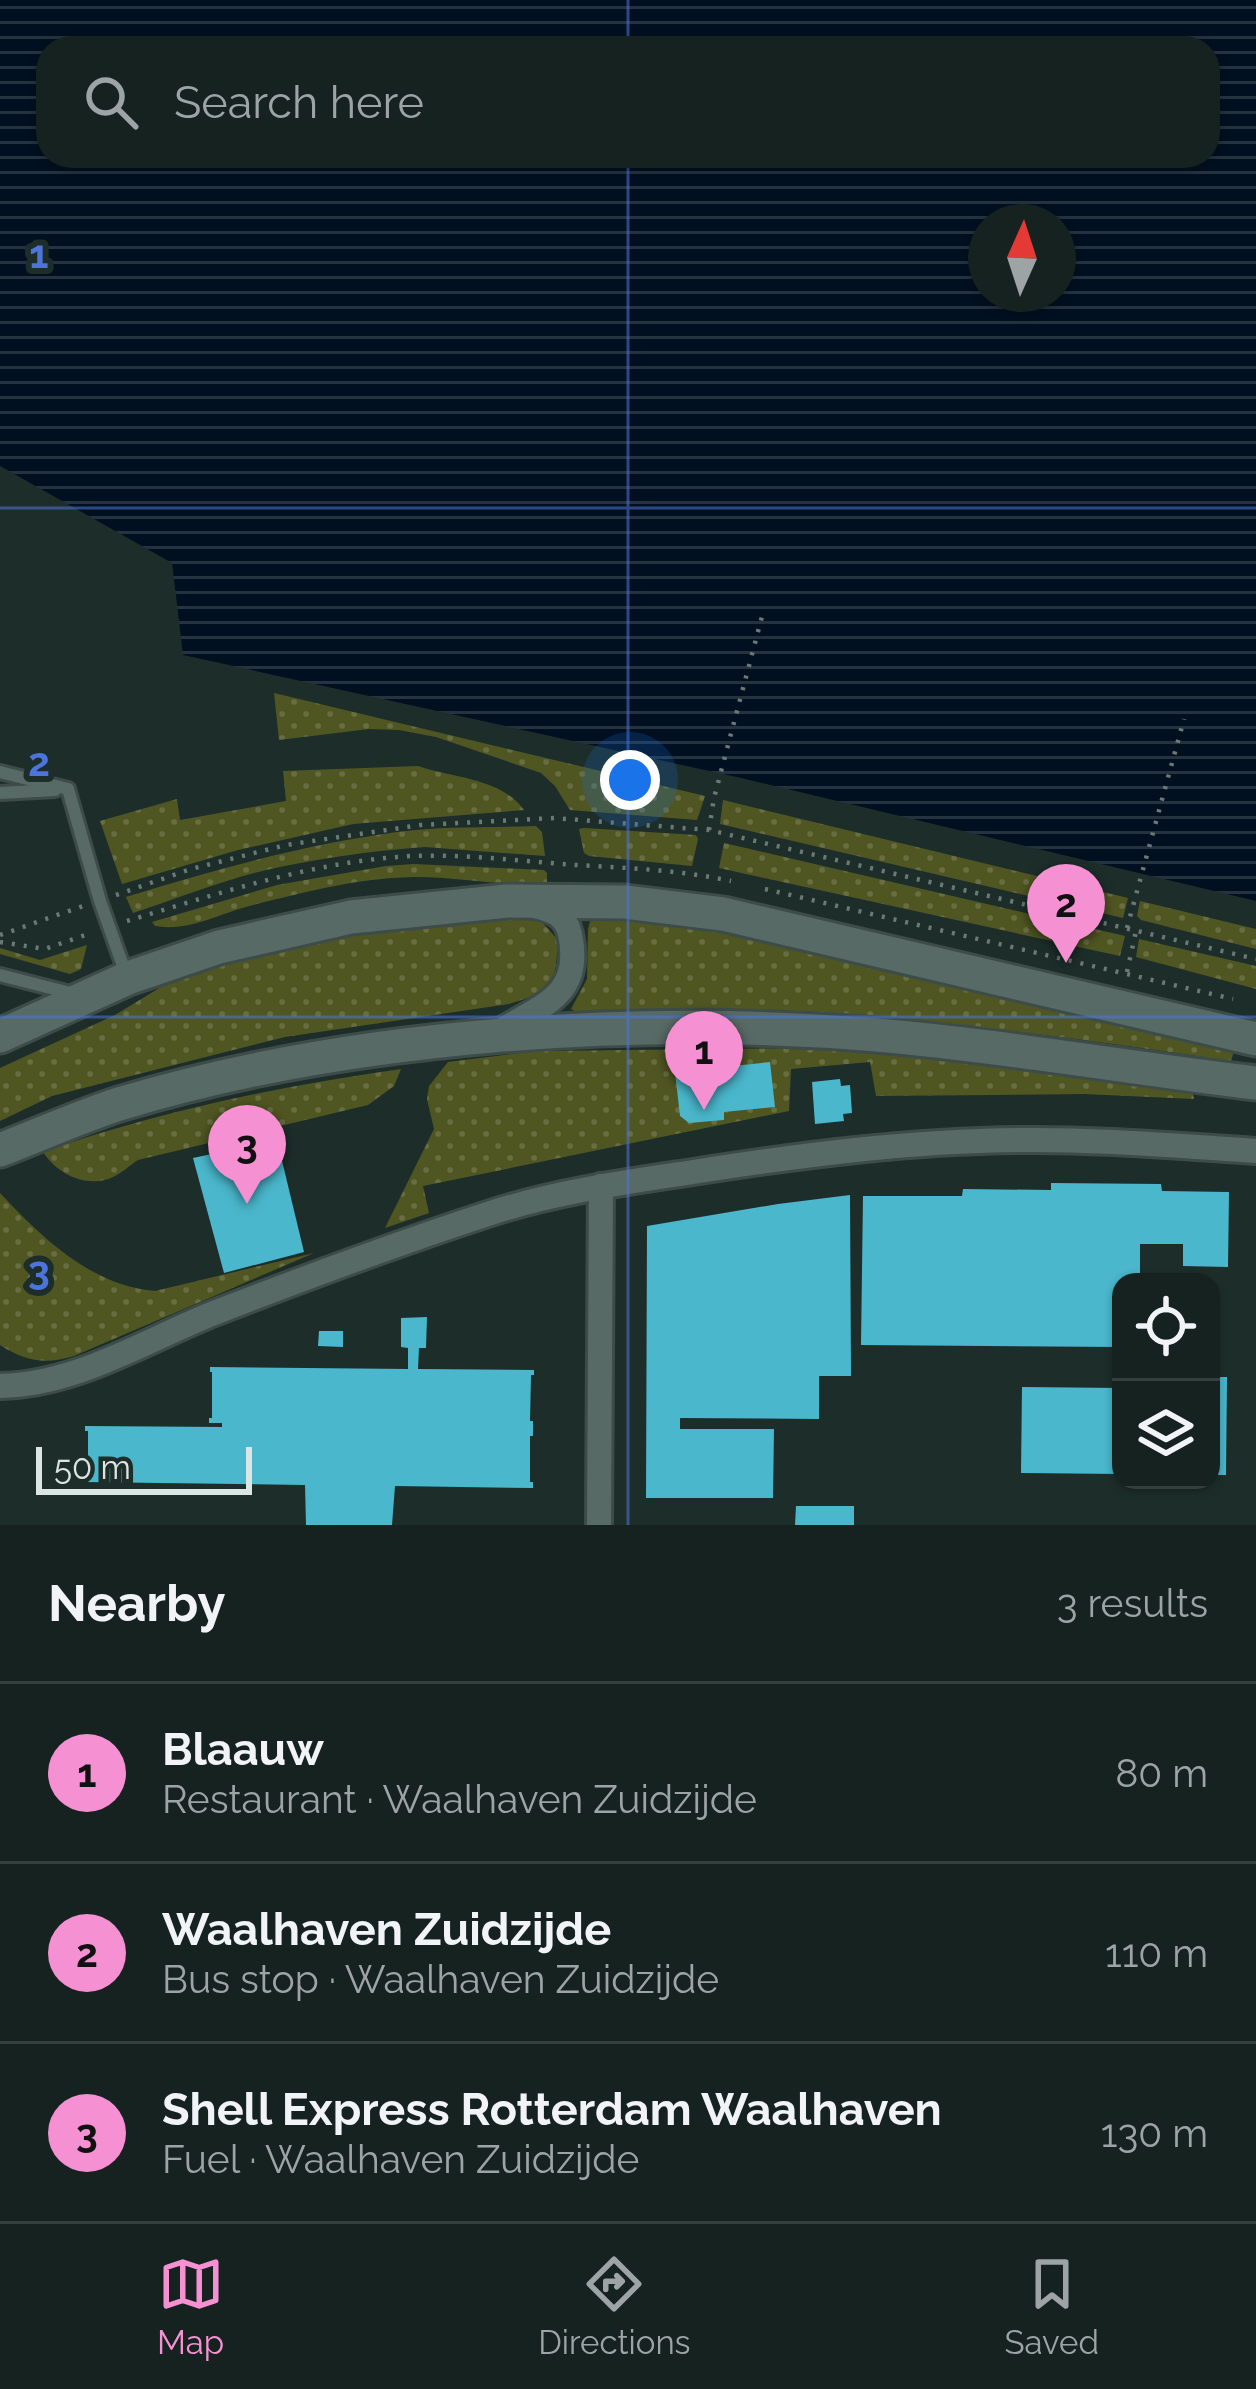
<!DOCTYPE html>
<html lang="en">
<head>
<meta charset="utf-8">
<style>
  :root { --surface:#162220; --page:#232f2d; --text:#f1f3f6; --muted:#9ea4a5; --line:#353f3e; --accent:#f591d2 }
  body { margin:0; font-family:Raleway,sans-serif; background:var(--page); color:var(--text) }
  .controls { position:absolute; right:36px; bottom:36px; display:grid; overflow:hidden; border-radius:24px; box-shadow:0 3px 9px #0004 }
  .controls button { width:108px; height:108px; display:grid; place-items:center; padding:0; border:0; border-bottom:3px solid var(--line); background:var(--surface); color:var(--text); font:60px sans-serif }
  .compass { position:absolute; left:968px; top:204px; width:108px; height:108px; border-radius:50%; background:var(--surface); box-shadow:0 3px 9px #0004; rotate:3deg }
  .scale { position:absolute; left:36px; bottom:30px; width:216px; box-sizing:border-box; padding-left:12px; border:6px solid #dbe5e3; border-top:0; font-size:33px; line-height:42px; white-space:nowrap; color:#dbe5e3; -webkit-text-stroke:9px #1d2e2a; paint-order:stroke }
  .you { position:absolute; left:630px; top:780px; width:42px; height:42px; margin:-30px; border:9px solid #fff; border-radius:50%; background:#1a73e8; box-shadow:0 0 0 18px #1a73e833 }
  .badge { display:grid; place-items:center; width:78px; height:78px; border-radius:50%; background:var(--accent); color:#111; font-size:39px; font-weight:700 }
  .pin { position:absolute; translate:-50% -99px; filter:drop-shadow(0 3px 6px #0008) }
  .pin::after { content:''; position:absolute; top:63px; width:42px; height:36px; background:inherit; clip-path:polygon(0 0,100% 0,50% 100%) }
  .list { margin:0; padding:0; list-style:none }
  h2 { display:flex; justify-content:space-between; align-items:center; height:156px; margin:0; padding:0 48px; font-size:51px }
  h2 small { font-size:39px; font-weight:400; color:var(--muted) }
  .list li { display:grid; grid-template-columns:78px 1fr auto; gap:36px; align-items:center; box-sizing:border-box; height:180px; padding:0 48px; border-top:3px solid var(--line) }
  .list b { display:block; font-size:45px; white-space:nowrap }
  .list p { margin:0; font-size:39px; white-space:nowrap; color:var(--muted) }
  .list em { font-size:39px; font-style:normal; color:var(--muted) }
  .icon { flex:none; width:66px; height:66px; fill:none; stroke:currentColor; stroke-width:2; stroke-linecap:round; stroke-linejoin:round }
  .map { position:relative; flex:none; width:1256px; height:1525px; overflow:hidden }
  .search { position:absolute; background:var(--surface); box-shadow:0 3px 9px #0004; left:36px; right:36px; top:36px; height:132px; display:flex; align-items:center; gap:30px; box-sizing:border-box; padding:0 42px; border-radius:36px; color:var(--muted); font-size:45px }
  .sheet { height:696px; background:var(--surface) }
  nav { display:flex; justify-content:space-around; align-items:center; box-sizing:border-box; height:168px; border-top:3px solid var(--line); background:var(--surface); font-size:33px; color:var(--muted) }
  nav a { display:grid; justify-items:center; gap:6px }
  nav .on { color:var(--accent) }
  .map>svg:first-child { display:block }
  .green { fill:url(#green-dots) }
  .water { fill:url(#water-rules); fill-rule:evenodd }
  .building { fill:#4ab7cc }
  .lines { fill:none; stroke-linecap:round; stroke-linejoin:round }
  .service-casing { stroke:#3d4c49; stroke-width:18 }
  .minor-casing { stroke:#3d4c49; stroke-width:30 }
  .secondary-casing { stroke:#3d4c49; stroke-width:39 }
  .path { stroke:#6c7a77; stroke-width:4.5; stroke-dasharray:3 9; stroke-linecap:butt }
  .service { stroke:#586a66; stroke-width:12 }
  .minor { stroke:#586a66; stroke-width:24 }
  .secondary { stroke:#586a66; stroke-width:33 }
  .grid { fill:none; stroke:#4c74db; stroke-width:3; stroke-opacity:0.55 }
  .grid-label { font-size:39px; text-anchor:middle; font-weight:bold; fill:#4c74db; stroke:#1d2e2a; stroke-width:12; stroke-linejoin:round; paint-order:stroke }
</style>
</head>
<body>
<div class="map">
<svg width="1256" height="1525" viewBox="0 0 1256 1525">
  <defs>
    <pattern id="green-dots" width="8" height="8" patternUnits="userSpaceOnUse" patternTransform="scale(3)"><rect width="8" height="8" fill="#505622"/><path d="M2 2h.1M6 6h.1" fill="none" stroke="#696e42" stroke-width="1.8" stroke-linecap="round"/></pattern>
    <pattern id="water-rules" width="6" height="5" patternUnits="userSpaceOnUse" patternTransform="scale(3)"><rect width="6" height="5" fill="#001020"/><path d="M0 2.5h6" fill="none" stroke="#253340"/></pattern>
  </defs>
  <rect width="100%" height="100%" fill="#1d2e2a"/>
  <g class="green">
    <path d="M274 693 705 796 697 820 570 810 555 786 541 773 436 737 399 730 369 729 279 740Z"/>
    <path d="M418 766C453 778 501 778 524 810L353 824 238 850 122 884 100 821 177 799 180 820 286 801 283 771Z"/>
    <path d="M723 800 1128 898 1123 918 720 824Z"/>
    <path d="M536 826 542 832 545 856 425 847C369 851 312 859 258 872 216 883 175 899 133 913L126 897C217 869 302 845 397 832 442 826 490 828 536 826Z"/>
    <path d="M584 828 696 835 698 839 692 866 589 856 584 853 579 829Z"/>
    <path d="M724 843 1125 936 1120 956 719 868Z"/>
    <path d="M414 864 544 870 547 873V883C505 887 460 877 417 877 363 877 305 892 253 905 220 913 189 932 155 926L152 922 277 885 386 866Z"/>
    <path d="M1140 901 1256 929V949L1141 920 1137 916Z"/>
    <path d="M599 915 735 933 906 976 1234 1051 1231 1061C1017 1030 799 998 582 1015L571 1009 587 979 588 929 591 918Z"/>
    <path d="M517 916 542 922 557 939C558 982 551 992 509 1004L285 1037 52 1096 0 1121V1068L115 1015 189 970 398 922Z"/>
    <path d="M1139 939 1256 966V989L1136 957Z"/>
    <path d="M87 945 81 969 70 974 0 954V948L40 960Z"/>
    <path d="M807 1048 880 1053 1192 1090 1194 1099 1084 1094 876 1096 870 1062 791 1069 789 1111 423 1186 429 1213 385 1228 434 1129 427 1099 429 1086 448 1062 535 1051Z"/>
    <path d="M401 1069 394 1086 368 1105 138 1160C130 1165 122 1173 113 1177 87 1189 57 1174 43 1152 159 1111 280 1086 401 1069Z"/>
    <path d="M0 1193C42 1238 92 1286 155 1291L314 1253 74 1356C45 1365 25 1361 0 1345Z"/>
  </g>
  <path class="water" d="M0 0H1256V901L741 778 183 655 172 563 0 466ZM48 48H1208V156H48ZM986 222H1058V294H986Z"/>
  <g class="building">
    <path d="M770 1062 775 1107 724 1112V1120L689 1123 680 1116 675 1072Z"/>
    <path d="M840 1079 841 1086 850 1085 852 1113 843 1114 844 1121 815 1124 812 1082Z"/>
    <path d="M277 1140 304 1252 224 1273 193 1158Z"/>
    <path d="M1051 1183 1161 1184 1162 1191 1229 1192 1228 1267 1183 1266V1244H1140V1282H1121V1347L861 1345 863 1196H962L963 1189 1051 1190Z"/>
    <path d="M850 1195 851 1376H819V1419L680 1418V1429H774L773 1498H646L647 1226 778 1204Z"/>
    <path d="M427 1317 426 1348H419L418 1369 534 1370V1375H531L530 1421H533V1436H530V1482H533V1488L395 1486 392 1525H306L305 1485 84 1482 85 1478H88V1431H85V1426L222 1427V1423H209V1418H212V1372H210V1367L408 1369V1348L401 1347V1318Z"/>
    <path d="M319 1331H343V1347L318 1346Z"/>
    <path d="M1211 1377H1227L1226 1475H1211Z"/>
    <path d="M1022 1387 1121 1388V1474L1021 1473Z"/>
    <path d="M796 1506H854V1525H795Z"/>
  </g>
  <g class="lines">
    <g class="service-casing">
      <g id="service">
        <path d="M0 772 68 789"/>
        <path d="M68 789 100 901 127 977"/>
        <path d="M0 793 55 790"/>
        <path d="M0 975 74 994"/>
      </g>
    </g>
    <g class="minor-casing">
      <g id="minor">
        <path d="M497 1033C542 1005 583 996 570 934 566 915 552 910 535 906"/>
        <path d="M0 1386C76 1385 144 1341 214 1313 307 1277 401 1242 497 1211 561 1191 627 1182 693 1172 801 1155 910 1141 1019 1140 1098 1139 1177 1146 1256 1151"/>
        <path d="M599 1525 601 1186"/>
      </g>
    </g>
    <g class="secondary-casing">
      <g id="secondary">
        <path d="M0 1036 128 978 219 947 351 917 507 901 625 902 723 914 1256 1039"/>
        <path d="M0 1150C39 1135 79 1117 119 1104 351 1034 635 1015 877 1035 1004 1046 1130 1068 1256 1083"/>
      </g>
    </g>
    <g class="path">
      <path d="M709 830 714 798 764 609"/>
      <path d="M765 889 1233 999"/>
      <path d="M116 895 191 869 286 845 420 825 554 818 709 830 1256 959"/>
      <path d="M127 921C220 893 315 861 412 856 466 854 522 861 576 865 628 868 680 870 731 881"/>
      <path d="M1127 928 1184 719"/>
      <path d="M0 935 83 906"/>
      <path d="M0 942 45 949 88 934"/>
      <path d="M1127 972 1136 931"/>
    </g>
    <use href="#service" class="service"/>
    <use href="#minor" class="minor"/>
    <use href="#secondary" class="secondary"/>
  </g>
  <path class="grid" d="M628 0V48M628 156V1525M0 508H1256M0 1017H1256"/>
  <g class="grid-label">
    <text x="39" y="268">1</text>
    <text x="39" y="776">2</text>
    <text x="39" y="1284">3</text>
  </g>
</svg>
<div class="controls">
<button><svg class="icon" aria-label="locate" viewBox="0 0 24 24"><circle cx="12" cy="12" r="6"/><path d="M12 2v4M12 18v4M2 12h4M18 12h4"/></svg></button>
<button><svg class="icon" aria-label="layers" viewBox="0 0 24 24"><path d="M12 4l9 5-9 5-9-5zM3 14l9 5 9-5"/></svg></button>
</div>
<svg class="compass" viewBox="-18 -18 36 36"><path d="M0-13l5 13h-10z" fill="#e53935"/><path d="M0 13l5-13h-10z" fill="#9ea4a5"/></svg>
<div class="scale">50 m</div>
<div class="you"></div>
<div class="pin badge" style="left:704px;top:1110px">1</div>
<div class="pin badge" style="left:1066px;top:963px">2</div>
<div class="pin badge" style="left:247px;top:1204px">3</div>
<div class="search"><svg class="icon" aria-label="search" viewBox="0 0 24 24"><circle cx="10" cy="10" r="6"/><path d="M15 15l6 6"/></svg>Search here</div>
</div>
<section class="sheet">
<h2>Nearby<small>3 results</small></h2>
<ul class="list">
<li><span class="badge">1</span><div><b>Blaauw</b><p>Restaurant · Waalhaven Zuidzijde</p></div><em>80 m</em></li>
<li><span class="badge">2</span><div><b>Waalhaven Zuidzijde</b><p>Bus stop · Waalhaven Zuidzijde</p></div><em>110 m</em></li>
<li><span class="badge">3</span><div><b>Shell Express Rotterdam Waalhaven</b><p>Fuel · Waalhaven Zuidzijde</p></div><em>130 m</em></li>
</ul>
</section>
<nav>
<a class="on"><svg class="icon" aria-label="map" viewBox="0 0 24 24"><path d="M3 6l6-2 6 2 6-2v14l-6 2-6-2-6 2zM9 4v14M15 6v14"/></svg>Map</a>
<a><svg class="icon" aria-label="directions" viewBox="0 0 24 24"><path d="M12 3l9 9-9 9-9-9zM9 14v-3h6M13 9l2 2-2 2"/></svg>Directions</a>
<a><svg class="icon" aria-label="saved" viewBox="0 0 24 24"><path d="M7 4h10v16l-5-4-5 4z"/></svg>Saved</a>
</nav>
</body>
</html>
